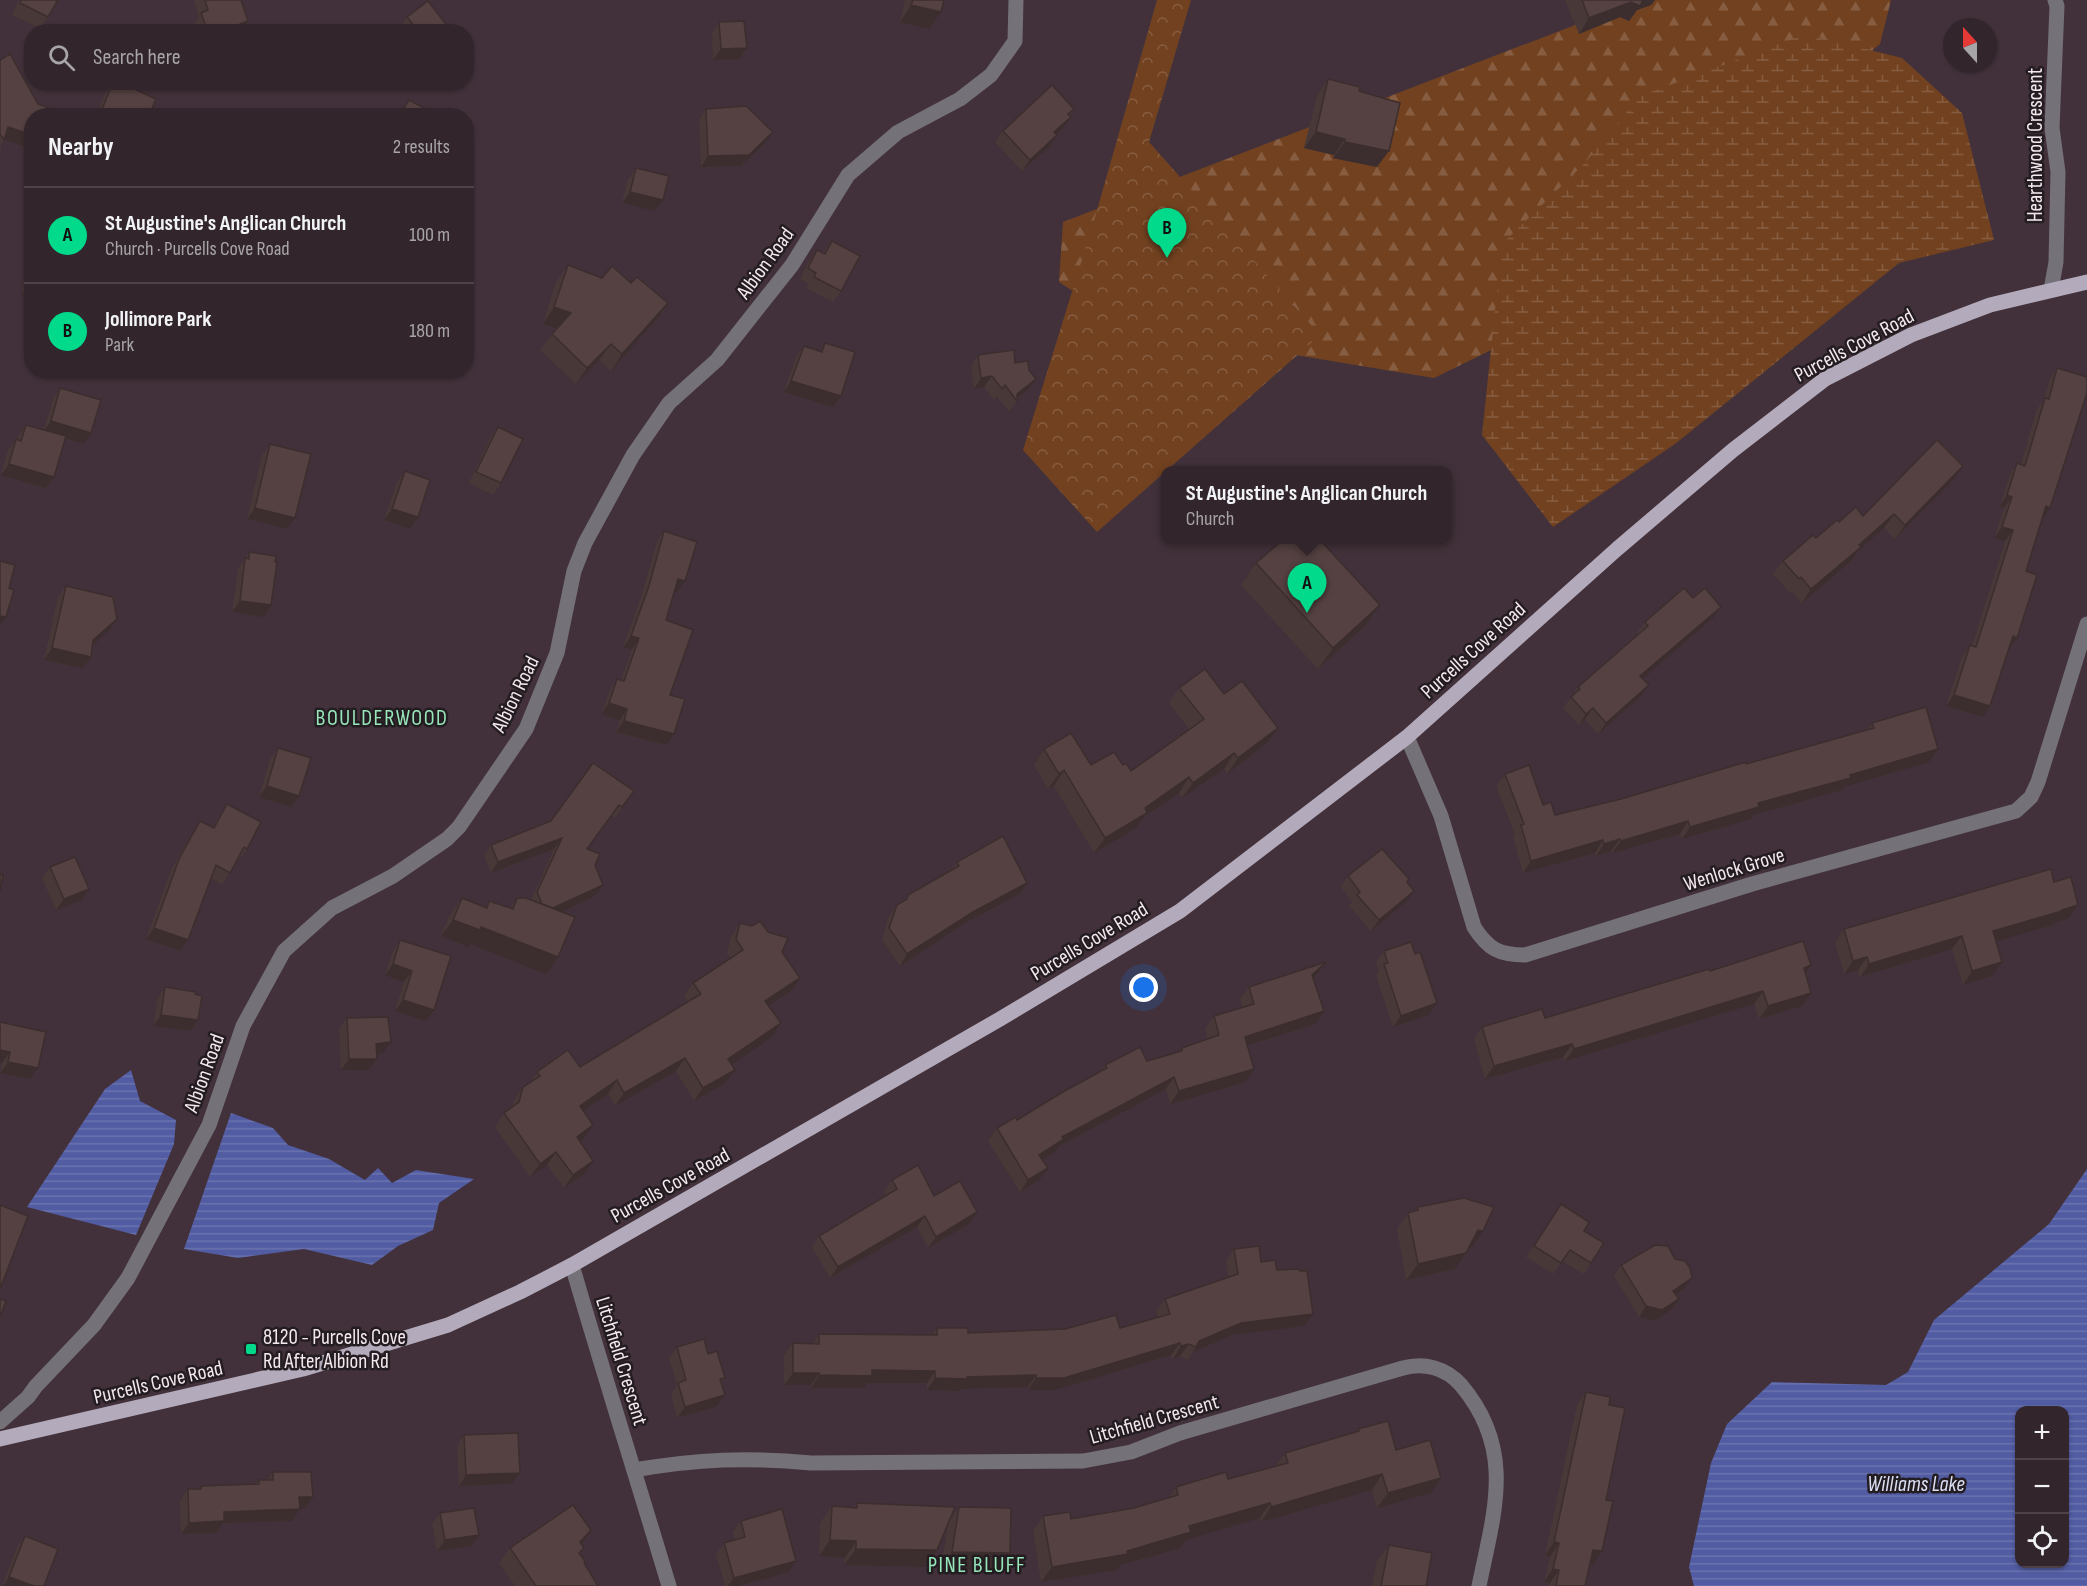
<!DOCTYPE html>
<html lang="en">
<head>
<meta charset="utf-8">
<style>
  :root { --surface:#32252c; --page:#3d3138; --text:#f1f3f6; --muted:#a8a5a9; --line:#4d4248; --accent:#01d98b }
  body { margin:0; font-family:"Sofia Sans Condensed",sans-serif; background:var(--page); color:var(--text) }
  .controls { position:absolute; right:18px; bottom:18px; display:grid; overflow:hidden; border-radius:12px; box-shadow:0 2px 4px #0004 }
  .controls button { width:54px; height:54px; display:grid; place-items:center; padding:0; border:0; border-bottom:2px solid var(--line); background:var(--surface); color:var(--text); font:30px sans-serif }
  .compass { position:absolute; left:1943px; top:18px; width:54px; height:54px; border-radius:50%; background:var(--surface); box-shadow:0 2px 4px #0004; rotate:339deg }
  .you { position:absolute; left:1144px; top:988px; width:21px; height:21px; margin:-15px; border:4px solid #fff; border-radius:50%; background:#1a73e8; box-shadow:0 0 0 9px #1a73e833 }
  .badge { display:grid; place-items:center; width:39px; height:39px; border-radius:50%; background:var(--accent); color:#111; font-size:20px; font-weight:700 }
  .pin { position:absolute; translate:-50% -50px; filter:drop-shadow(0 2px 3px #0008) }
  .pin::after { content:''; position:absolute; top:32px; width:21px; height:18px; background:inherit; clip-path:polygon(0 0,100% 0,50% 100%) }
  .popup { position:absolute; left:1161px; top:466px; width:291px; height:78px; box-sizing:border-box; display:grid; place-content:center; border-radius:12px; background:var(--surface); filter:drop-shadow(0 2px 4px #0005); font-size:20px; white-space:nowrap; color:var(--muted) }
  .popup b { font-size:22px; color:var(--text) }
  .popup::after { content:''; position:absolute; left:50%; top:100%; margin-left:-12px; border:12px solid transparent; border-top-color:var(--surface) }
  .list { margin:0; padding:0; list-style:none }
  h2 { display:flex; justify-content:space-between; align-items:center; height:78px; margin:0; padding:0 24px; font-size:26px }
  h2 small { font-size:20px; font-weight:400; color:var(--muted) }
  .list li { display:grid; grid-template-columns:39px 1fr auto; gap:18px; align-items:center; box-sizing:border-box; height:96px; padding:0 24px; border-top:2px solid var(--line) }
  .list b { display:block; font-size:22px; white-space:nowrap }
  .list p { margin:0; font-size:20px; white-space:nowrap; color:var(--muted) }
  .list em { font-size:20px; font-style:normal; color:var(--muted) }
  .icon { flex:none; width:33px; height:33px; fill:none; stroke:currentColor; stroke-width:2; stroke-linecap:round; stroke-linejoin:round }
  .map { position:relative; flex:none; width:2087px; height:1586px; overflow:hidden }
  .search { position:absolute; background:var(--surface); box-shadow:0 2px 4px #0004; left:24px; top:24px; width:450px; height:66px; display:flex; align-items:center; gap:15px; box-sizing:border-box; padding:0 21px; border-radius:24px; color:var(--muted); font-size:22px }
  .panel { position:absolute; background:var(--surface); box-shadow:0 2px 4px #0004; left:24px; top:108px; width:450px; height:270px; border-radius:24px }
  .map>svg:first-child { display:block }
  .forest { fill:url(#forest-firs) }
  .wetland { fill:url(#wetland-marsh) }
  .park { fill:url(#park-crowns) }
  .water { fill:url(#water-rules); fill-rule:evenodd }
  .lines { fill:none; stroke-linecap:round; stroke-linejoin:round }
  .minor { stroke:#757179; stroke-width:15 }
  .major { stroke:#b3abbb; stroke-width:15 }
  .wall { fill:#493838 }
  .shaded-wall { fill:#3c2e2e }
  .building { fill:#554141; stroke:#3c2e2e; stroke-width:1.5 }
  .poi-dot { fill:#01d98b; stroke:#231c20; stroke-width:2 }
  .labels { text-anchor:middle; stroke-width:5; stroke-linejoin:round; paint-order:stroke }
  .street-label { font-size:21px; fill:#f4e8ee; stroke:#231c20 }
  .poi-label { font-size:21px; fill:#f4e8ee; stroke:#231c20; text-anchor:start }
  .neighbourhood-label { font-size:22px; letter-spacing:1.5px; fill:#98e7bb; stroke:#231c20 }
  .water-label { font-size:22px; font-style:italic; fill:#dadff4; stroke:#231c20 }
</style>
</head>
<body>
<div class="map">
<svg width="2087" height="1586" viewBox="0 0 2087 1586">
  <defs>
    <pattern id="forest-firs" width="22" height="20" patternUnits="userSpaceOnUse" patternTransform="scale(1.5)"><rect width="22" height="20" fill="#724220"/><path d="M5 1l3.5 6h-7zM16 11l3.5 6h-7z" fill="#875d41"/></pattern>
    <pattern id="wetland-marsh" width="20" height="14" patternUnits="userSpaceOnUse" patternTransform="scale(1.5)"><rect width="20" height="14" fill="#724220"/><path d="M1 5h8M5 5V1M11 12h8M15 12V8" fill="none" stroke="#875d41"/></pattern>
    <pattern id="park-crowns" width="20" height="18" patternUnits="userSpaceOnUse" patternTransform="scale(1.5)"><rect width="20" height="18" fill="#724220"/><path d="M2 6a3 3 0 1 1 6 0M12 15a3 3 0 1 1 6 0" fill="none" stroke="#875d41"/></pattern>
    <pattern id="water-rules" width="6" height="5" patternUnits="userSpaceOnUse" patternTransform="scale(1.5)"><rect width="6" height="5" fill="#515ca2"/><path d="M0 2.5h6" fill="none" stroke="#6b73af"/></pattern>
  </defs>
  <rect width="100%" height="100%" fill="#42313a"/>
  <path class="forest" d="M1640 0H1891L1880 44 1518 337 1434 378 1128 327 1059 282 1063 222Z"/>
  <path class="wetland" d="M1806 34 1902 58 1962 113 1994 240 1899 263 1675 444 1553 527 1482 435 1502 244 1584 164 1640 96Z"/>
  <path class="park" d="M1157 0H1191L1149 142 1320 335 1097 532 1023 450 1093 224Z"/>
  <g class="water">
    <path d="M131 1070 140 1101 176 1120 174 1144 136 1235 27 1207 105 1089Z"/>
    <path d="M231 1113 273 1128 288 1145 329 1159 365 1180 378 1168 392 1183 416 1170 474 1179 439 1203 433 1230 398 1246 372 1265 304 1249 238 1258 184 1249Z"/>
    <path d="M2087 1169V1586H1694L1689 1567 1711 1463 1727 1424 1772 1382 1886 1385 1908 1372 1934 1320 2049 1224ZM2020 1410H2064V1564H2020Z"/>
  </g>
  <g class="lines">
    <g class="minor">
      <path d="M2051 290 2056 262 2058 172 2052 128 2057 6 2055 0"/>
      <path d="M1407 737 1441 816 1474 927C1488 949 1499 955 1525 955L1752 884 2016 811 2031 797 2038 782 2087 624"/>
      <path d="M572 1265C603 1372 637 1479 669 1586"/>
      <path d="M0 1422 28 1397 36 1386 94 1325 128 1278 209 1125 243 1026 284 951 332 908 393 876 447 839 459 827 526 729 557 653 574 571 585 543 633 455 669 403 717 360 792 265 848 175 898 132 960 99 991 75 1015 41 1016 0"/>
      <path d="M634 1470C698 1459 747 1457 811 1463L1083 1461 1131 1452 1180 1433 1403 1368C1424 1362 1446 1368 1461 1385 1516 1450 1494 1512 1479 1586"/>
    </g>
    <path class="major" d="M0 1439 303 1369 448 1325 520 1292 572 1265 1000 1019 1180 911 1407 737 1617 549 1733 450 1825 379 1911 335 1990 305 2087 282"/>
  </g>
  <g class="wall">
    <path d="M19 0H58L48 17 40 28 12 15Z"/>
    <path d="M195 0H241L248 21 241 32H196L194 24 199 17 194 1Z"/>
    <path d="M905 0H944L941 12 929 29 900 22Z"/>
    <path d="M1565 0H1655L1651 5 1637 10 1629 21 1620 17 1579 34Z"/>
    <path d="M407 17 452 32H402L400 28Z"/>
    <path d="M719 22 739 59 713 60 712 33Z"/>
    <path d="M0 60 32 116V149L4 139 1 145 0 153Z"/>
    <path d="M1328 79 1359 91 1377 167 1333 158 1334 155 1304 148 1317 96Z"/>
    <path d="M112 82H119L149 116H96L106 91Z"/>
    <path d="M706 109 773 132 765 143 741 166 701 167 699 120Z"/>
    <path d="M1074 109 1063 128 1056 134 1050 146 1022 171 995 142 1003 131Z"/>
    <path d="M636 168 655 211 622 203 628 179Z"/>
    <path d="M832 241 841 291 833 302 806 288 809 284 800 279 809 261 817 250 823 253Z"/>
    <path d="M32 254V295L22 294 26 262Z"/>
    <path d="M568 265 602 278 631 283 668 303 656 320 611 371 599 360 576 384 540 350 552 334 556 329 543 324 556 282Z"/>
    <path d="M825 343 841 396 833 407 784 392 796 357 804 346 820 351Z"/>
    <path d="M978 355 1029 370 1036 379 1028 390 1017 399V401L1009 412 997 396 994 400 984 387 974 389 971 366Z"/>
    <path d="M2057 368 2050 508 2042 518 2026 571 2009 649 1983 717 1946 706 1962 657 1970 645 1972 646 2005 541 1994 538 2004 508 2000 506 2010 474 2017 463 2021 464 2037 409 2044 400 2050 379Z"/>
    <path d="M60 388 91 433 84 444 65 439 54 477 46 488 1 475 8 450 17 439 18 436 26 425 44 430 53 399Z"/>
    <path d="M498 427 501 483 493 495 469 483 490 438Z"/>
    <path d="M270 444 287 529 247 519 262 455Z"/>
    <path d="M405 471 418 517 410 529 384 520 397 482Z"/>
    <path d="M1954 479 1895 539 1884 528 1858 551 1851 561 1802 603 1791 591 1790 593 1773 574 1783 561 1839 522 1863 516Z"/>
    <path d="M664 531 685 581 677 592H674L666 620 670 695 666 745 616 732 620 720 601 714 610 690 617 679 621 680 632 650 623 647 641 597 657 542Z"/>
    <path d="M249 552 271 605 264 617 232 612 238 569Z"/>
    <path d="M1256 563 1380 605 1364 627 1318 669 1241 585Z"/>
    <path d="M66 586 117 619 109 630 93 645 91 657 83 668 44 660 58 597Z"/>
    <path d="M1693 598 1713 618 1643 678 1641 696 1598 734 1585 719 1579 725 1563 708 1578 687 1638 634 1637 633 1645 622Z"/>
    <path d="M1179 688 1224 694 1278 728 1267 743 1227 774 1224 769 1182 798 1179 793 1145 816 1136 828 1094 853 1054 786 1048 789 1034 765 1044 749 1091 765H1123L1131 771 1189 729 1169 703Z"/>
    <path d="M1872 723 1938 749 1929 762 1844 787 1842 790 1754 815 1751 819 1682 839 1680 834 1612 853 1611 851 1596 856 1595 853 1523 873 1513 837 1515 834 1496 786 1505 774 1555 815 1621 799 1867 730Z"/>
    <path d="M278 748 299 796 291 807 259 797 270 759Z"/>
    <path d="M634 791 615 818 612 816 587 849 595 865V896L561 912 546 974 470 944 468 947 441 936 450 915 462 898 485 907 489 901 510 908 517 898 531 900 554 849 491 873 484 855 491 845Z"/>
    <path d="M227 804 247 849 239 860 237 859 230 873 222 884 211 878 180 951 146 939 171 870 193 832 200 821 213 827 219 816Z"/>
    <path d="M957 862 1027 883 1020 894 965 923 900 966 882 940 889 916 897 905 904 901 908 895 950 871Z"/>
    <path d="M50 867 89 889 82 900 56 910 42 878Z"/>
    <path d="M1348 876 1407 882 1414 891 1406 902 1371 931 1349 906 1352 902 1341 887Z"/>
    <path d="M2054 882 2078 905 2069 918 2055 923 2053 925 1996 941 1992 976 1963 985 1952 949 1860 977 1858 970 1844 974 1835 943 1844 929Z"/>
    <path d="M740 923 782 952 800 978 791 991 768 1006 772 1037 731 1064 735 1070 725 1083 694 1101 676 1071 615 1106 608 1094 583 1111 584 1138 580 1141 584 1174 564 1188 547 1165 530 1177 495 1127 504 1113 512 1107 514 1100 523 1087 530 1083 537 1072 580 1067 688 1001 684 996 693 983 731 958 727 953 731 937Z"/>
    <path d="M400 940 451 956 426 1021 395 1011 404 982 385 975 393 951Z"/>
    <path d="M1384 951 1429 1015 1393 1027 1376 975 1379 971 1376 962Z"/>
    <path d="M1326 962 1317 974 1313 978 1316 1024 1247 1046 1254 1069 1246 1082 1170 1104 1166 1089 1059 1146 1055 1152 1042 1160 1048 1168 1039 1180 1020 1192 988 1141 997 1128 1017 1120 1101 1071 1105 1065 1147 1061 1179 1052 1182 1048 1208 1039 1205 1029 1214 1016 1243 1008 1240 999 1249 987Z"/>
    <path d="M1811 965 1805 973 1802 1006 1759 1019 1754 1004 1565 1061 1563 1057 1485 1079 1474 1039 1482 1027 1545 1018 1710 971Z"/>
    <path d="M165 987 195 994 198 1020 190 1031 153 1026 158 998Z"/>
    <path d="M347 1018 383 1053 377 1054V1059L369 1070H341L339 1029Z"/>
    <path d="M0 1022 30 1079 0 1073 2 1063Z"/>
    <path d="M892 1180 934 1196 969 1224 928 1248 917 1227 830 1278 812 1247 819 1236 886 1195 884 1191Z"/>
    <path d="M1561 1204 1584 1231 1591 1263 1584 1274 1562 1261 1553 1274 1526 1257Z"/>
    <path d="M1418 1207 1483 1231 1472 1248 1469 1247 1455 1269 1406 1280 1397 1229 1408 1213 1415 1211Z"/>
    <path d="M1234 1249 1277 1270 1313 1314 1304 1326 1232 1335 1193 1352 1188 1360 1180 1356 1173 1359 1171 1355 1055 1390H1028V1387L960 1389 959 1391 927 1390V1383H867L864 1388H811V1385H784V1355L793 1343H813L819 1334 932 1335 937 1328 968 1333 1120 1328 1158 1317 1156 1311 1165 1299 1228 1277 1226 1261Z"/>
    <path d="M1621 1265 1684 1289 1676 1295 1671 1310 1654 1321 1639 1317 1614 1276Z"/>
    <path d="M677 1347 708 1354 725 1378 721 1383 725 1395 717 1406 677 1418 671 1394 677 1385 669 1358Z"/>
    <path d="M1586 1392 1609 1405 1593 1565 1590 1564 1585 1586H1549L1550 1583 1544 1582 1550 1557 1545 1555 1577 1405Z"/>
    <path d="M1358 1429 1396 1450 1431 1493 1377 1508 1372 1490 1261 1522 1260 1518 1186 1539 1180 1548 1121 1565 1117 1570 1041 1582 1033 1531 1043 1516 1071 1519 1134 1508 1169 1498 1176 1487 1228 1479 1275 1467 1285 1453 1356 1432Z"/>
    <path d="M464 1435 512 1484 459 1486 457 1446Z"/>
    <path d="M273 1472 305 1508H299L300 1509 292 1521 223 1523 216 1533 181 1534 180 1501 188 1489H199L201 1486 256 1484 259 1480H267Z"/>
    <path d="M857 1503 948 1523 959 1507 1010 1553 998 1570 941 1569 948 1524 926 1567 844 1565 845 1558 819 1556 820 1523 832 1506 854 1508Z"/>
    <path d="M440 1513 479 1535 471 1546 437 1551 432 1524Z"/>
    <path d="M741 1521 796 1561 789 1572 738 1586H725L716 1554 724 1543 735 1540 733 1532Z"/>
    <path d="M591 1530 581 1544 580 1554 584 1563 598 1586H515L499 1563 510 1548Z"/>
    <path d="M25 1536 44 1586H2L17 1547Z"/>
    <path d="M1389 1545 1426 1586H1372L1377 1561Z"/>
  </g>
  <g class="shaded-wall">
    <path d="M1642 0H1655L1651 5 1637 10 1629 21 1620 17 1579 34 1589 18 1631 2Z"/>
    <path d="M911 5 941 12 929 29 900 22Z"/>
    <path d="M248 21 241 32H220Z"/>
    <path d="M747 48 739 59 713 60 721 49Z"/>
    <path d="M1071 117 1063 128 1046 143 1054 132Z"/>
    <path d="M8 127 32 135V149L3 139Z"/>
    <path d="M773 132 765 143 741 166 701 167 708 156Z"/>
    <path d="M1316 132 1345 139 1334 155 1304 148Z"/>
    <path d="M1057 135 1050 146 1022 171 1030 160Z"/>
    <path d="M1345 142 1389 151 1377 167 1333 158Z"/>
    <path d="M630 192 663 200 655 211 622 203Z"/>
    <path d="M32 280V295L22 294Z"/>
    <path d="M668 303 656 320 611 371 622 354Z"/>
    <path d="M554 307 571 313 560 330 543 324Z"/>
    <path d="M611 344 599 360 576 384 587 368Z"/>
    <path d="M992 376 984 387 974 389 981 378Z"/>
    <path d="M1036 379 1028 390 1016 399 1017 394Z"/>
    <path d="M791 381 841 396 833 407 784 392Z"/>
    <path d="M51 421 91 433 84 444 43 432Z"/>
    <path d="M9 464 54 477 46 488 1 475Z"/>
    <path d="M1963 466 1954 479 1895 539 1905 525Z"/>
    <path d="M2007 495 2012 497 2004 508 2000 506Z"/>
    <path d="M2046 506 2050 508 2043 519 2038 517Z"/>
    <path d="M255 508 295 518 287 529 247 519Z"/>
    <path d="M392 509 418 517 410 529 384 520Z"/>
    <path d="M1894 514 1884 528 1858 551 1851 561 1802 603 1811 589 1859 545Z"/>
    <path d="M2002 527 2013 530 2005 541 1994 538Z"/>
    <path d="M678 579 685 581 677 592 670 591Z"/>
    <path d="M240 601 271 605 264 617 232 612Z"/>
    <path d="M1380 605 1364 627 1318 669 1333 648Z"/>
    <path d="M1721 607 1713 618 1633 687 1640 676Z"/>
    <path d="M0 616 6 617 0 626Z"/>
    <path d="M117 619 109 630 86 652 93 640Z"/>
    <path d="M631 636 639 638 632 650 623 647Z"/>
    <path d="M2013 636 2017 638 2009 649 2005 648Z"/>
    <path d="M52 648 91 657 83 668 44 660Z"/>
    <path d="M1649 685 1641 696 1598 734 1606 723Z"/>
    <path d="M1954 695 1990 706 1983 717 1946 706Z"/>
    <path d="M609 703 627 709 620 720 601 714Z"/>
    <path d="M1593 708 1585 719 1579 725 1586 714Z"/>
    <path d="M624 721 674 734 666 745 616 732Z"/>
    <path d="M1278 728 1267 743 1227 774 1238 758Z"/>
    <path d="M1938 749 1929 762 1844 787 1842 790 1754 815 1751 819 1682 839 1690 827 1758 803Z"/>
    <path d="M1234 753 1224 769 1182 798 1193 783Z"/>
    <path d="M1064 770 1054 786 1048 789 1059 774Z"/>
    <path d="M1189 777 1179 793 1145 816 1136 828 1094 853 1105 838 1145 808Z"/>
    <path d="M267 786 299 796 291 807 259 797Z"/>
    <path d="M1688 821 1680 834 1612 853 1621 841Z"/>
    <path d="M562 838 554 849 491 873 498 862Z"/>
    <path d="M1620 839 1611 851 1596 856 1604 844Z"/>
    <path d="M1603 840 1595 853 1523 873 1531 861Z"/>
    <path d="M1027 883 1020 894 965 923 900 966 907 954 973 912Z"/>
    <path d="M603 885 595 896 538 923 545 912Z"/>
    <path d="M89 889 82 900 56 910 64 899Z"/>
    <path d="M1414 891 1406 902 1371 931 1379 920Z"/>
    <path d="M2078 905 2069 918 2055 923 2053 925 1983 945 1993 931Z"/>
    <path d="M453 920 481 927 558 957 546 974 470 944 468 947 441 936Z"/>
    <path d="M154 928 188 940 180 951 146 939Z"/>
    <path d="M1962 936 1952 949 1860 977 1869 964Z"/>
    <path d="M1867 957 1858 970 1844 974 1853 961Z"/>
    <path d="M1326 962 1317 974 1303 987 1312 975Z"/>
    <path d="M2002 962 1992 976 1963 985 1972 971Z"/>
    <path d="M393 964 412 971 404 982 385 975Z"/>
    <path d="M1811 965 1802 978 1804 968Z"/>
    <path d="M800 978 791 991 756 1014 765 1001Z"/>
    <path d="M1763 991 1754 1004 1565 1061 1574 1049Z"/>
    <path d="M1811 993 1802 1006 1759 1019 1768 1006Z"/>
    <path d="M403 1000 434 1010 426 1021 395 1011Z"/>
    <path d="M1437 1003 1429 1015 1393 1027 1401 1016Z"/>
    <path d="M1324 1011 1316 1024 1236 1049 1245 1037Z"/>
    <path d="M161 1015 198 1020 190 1031 153 1026Z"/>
    <path d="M781 1023 772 1037 719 1073 728 1059Z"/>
    <path d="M391 1042 383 1053 368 1055 376 1044Z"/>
    <path d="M1572 1044 1563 1057 1485 1079 1494 1066Z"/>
    <path d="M0 1050 10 1052 2 1063H0Z"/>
    <path d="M685 1058 676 1071 615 1106 624 1093Z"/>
    <path d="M349 1059H377L369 1070H341Z"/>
    <path d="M8 1062 38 1068 30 1079 0 1073Z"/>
    <path d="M1254 1069 1246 1082 1170 1104 1179 1091Z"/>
    <path d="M735 1070 725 1083 694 1101 703 1088Z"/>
    <path d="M1174 1077 1166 1089 1059 1146 1055 1152 1030 1167 1039 1155 1062 1137Z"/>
    <path d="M617 1080 608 1094 571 1119 580 1106Z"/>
    <path d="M593 1125 584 1138 568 1150 577 1137Z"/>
    <path d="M556 1152 547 1165 530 1177 540 1164Z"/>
    <path d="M593 1161 584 1174 564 1188 573 1175Z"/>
    <path d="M1048 1168 1039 1180 1020 1192 1028 1180Z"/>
    <path d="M977 1212 969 1224 928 1248 936 1237Z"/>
    <path d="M925 1216 917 1227 830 1278 838 1267Z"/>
    <path d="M1478 1230 1483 1231 1472 1248 1467 1246Z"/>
    <path d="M1466 1253 1455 1269 1406 1280 1418 1264Z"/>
    <path d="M1692 1278 1684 1289 1665 1302 1673 1291Z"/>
    <path d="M1679 1299 1671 1310 1654 1321 1639 1317 1646 1306Z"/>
    <path d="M1313 1314 1304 1326 1232 1335 1193 1352 1199 1341 1241 1323Z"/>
    <path d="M1180 1343 1171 1355 1055 1390H1028L1036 1378Z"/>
    <path d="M1189 1344 1180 1356 1173 1359 1181 1346Z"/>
    <path d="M872 1370 935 1371 927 1383H867L864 1388H811L819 1375Z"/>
    <path d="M793 1373H819L811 1385H784Z"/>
    <path d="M1036 1375 1028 1387 960 1389 959 1391 927 1390 935 1378Z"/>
    <path d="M725 1395 717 1406 677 1418 685 1407Z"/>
    <path d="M520 1473 512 1484 459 1486 466 1475Z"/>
    <path d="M1382 1474 1372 1490 1261 1522 1271 1507Z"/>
    <path d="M1441 1478 1431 1493 1377 1508 1388 1493Z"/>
    <path d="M299 1497H313L305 1508 291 1509Z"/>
    <path d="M1270 1503 1260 1518 1186 1540 1180 1548 1121 1565 1117 1570 1041 1582 1052 1567 1127 1551 1189 1526Z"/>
    <path d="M300 1509 292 1521 223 1523 216 1533 181 1534 189 1523 224 1512Z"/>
    <path d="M591 1530 581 1545 580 1542Z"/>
    <path d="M479 1535 471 1546 437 1551 445 1540Z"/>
    <path d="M830 1540 856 1541 845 1558 819 1556Z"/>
    <path d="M1554 1542 1559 1543 1550 1557 1545 1555Z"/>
    <path d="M856 1549 937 1550 926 1567 844 1565Z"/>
    <path d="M1593 1550 1602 1551 1593 1565 1584 1563Z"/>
    <path d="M952 1552 1010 1553 998 1570 941 1569Z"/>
    <path d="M796 1561 789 1572 738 1586H728L734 1578Z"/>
    <path d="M1553 1569 1559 1570 1550 1583 1544 1582Z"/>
    <path d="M9 1577 34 1586H3Z"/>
  </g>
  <g class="building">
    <path d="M21 0H58L48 17 20 3Z"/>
    <path d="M205 0H241L248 21 220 32H208L201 13 208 10Z"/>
    <path d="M913 0H944L941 12 911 5Z"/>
    <path d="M1582 0H1643L1640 6 1631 2 1589 18Z"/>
    <path d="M428 1 452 32H419L407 17Z"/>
    <path d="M744 21 747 48 721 49 719 22Z"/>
    <path d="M10 54 38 104 58 111 57 116H32V135L8 127 4 140 0 134V60Z"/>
    <path d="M1328 79 1360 87 1359 91 1400 103 1389 151 1345 142V139L1316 132Z"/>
    <path d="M113 82H119L156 99 149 116H109L101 112Z"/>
    <path d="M1052 85 1074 109 1068 114 1071 117 1054 132 1057 135 1030 160 1003 131Z"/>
    <path d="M409 100 439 116H399Z"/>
    <path d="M746 106 773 132 749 155 708 156 706 109Z"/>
    <path d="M636 168 669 176 663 200 630 192Z"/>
    <path d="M832 241 860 256 841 291 814 277 816 273 808 268 817 250 825 254Z"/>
    <path d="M568 265 602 278 612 266 631 283 637 277 668 303 622 354 611 344 587 368 552 334 571 313 554 307Z"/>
    <path d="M825 343 855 352 841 396 791 381 804 346 822 352Z"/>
    <path d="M1014 350 1015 363 1028 361 1029 370 1036 379 1017 394V401L1005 385 1002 389 992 376 981 378 978 355Z"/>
    <path d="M2057 368 2087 377V393L2050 508 2046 506 2026 571 2037 575 2017 638 2013 636 1990 706 1954 695 1970 645 1976 647 2013 530 2002 527 2012 497 2007 495 2017 463 2025 466 2045 398 2049 399Z"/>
    <path d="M60 388 101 400 91 433 51 421Z"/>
    <path d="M26 425 66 436 54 477 9 464 16 439 21 441Z"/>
    <path d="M498 427 523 439 501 483 476 472Z"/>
    <path d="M1937 440 1963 466 1905 525 1894 514 1859 545 1861 547 1811 589 1801 577 1799 579 1783 561 1813 535 1816 538 1837 520 1839 522 1856 507 1863 516Z"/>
    <path d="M270 444 311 454 295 518 255 508Z"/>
    <path d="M405 471 430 480 418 517 392 509Z"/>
    <path d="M664 531 697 542 685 581 678 579 666 620 693 630 670 695 685 699 674 734 624 721 627 709 609 703 617 679 624 681 639 638 631 636 649 586Z"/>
    <path d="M1283 540H1320L1380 605 1333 648 1256 563Z"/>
    <path d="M249 552 276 556 275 562H277L271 605 240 601 245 558 249 559Z"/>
    <path d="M0 561 15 565 9 588 14 590 6 617 0 616Z"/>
    <path d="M66 586 113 597 117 619 93 640 91 657 52 648Z"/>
    <path d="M1684 588 1693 598 1705 588 1721 607 1640 676 1649 685 1606 723 1593 708 1586 714 1571 697 1580 689 1578 687 1648 626 1645 622Z"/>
    <path d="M1205 669 1224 694 1242 681 1278 728 1238 758 1234 753 1193 783 1189 777 1145 808 1147 813 1105 838 1064 770 1059 774 1044 749 1071 733 1091 765 1114 752 1123 765 1126 763 1131 771 1204 719 1179 688Z"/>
    <path d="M1926 707 1938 749 1850 775 1851 778 1758 803 1759 807 1690 827 1688 821 1621 841 1620 839 1604 844 1603 840 1531 861 1521 825 1524 824 1505 774 1529 765 1543 805 1551 802 1555 815 1621 799 1746 762V764L1874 728 1872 723Z"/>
    <path d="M278 748 311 758 299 796 267 786Z"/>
    <path d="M593 763 634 791 622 807 619 805 587 849 600 854 595 865 603 885 553 908 542 904 537 892 562 838 498 862 491 845 551 821Z"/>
    <path d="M227 804 261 822 247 849 244 847 230 873 216 865 188 940 154 928 179 859 200 821 214 828Z"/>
    <path d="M1003 836 1027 883 973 912 907 954 889 928 897 905 907 899 908 895 959 866 957 862Z"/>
    <path d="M1382 849 1409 879 1407 882 1414 891 1379 920 1357 895 1360 892 1348 876Z"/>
    <path d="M75 857 89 889 64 899 50 867Z"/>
    <path d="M2051 869 2054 882 2071 877 2078 905 2062 910V911L1993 931 2002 962 1972 971 1962 936 1869 964 1867 957 1853 961 1844 929Z"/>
    <path d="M0 874 3 875 0 892Z"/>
    <path d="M462 898 487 908 489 901 513 909 517 898H526L575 917 558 957 481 927 480 930 453 920Z"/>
    <path d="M760 921 768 932 788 938 782 952 800 978 765 1001 781 1023 728 1059 735 1070 703 1088 685 1058 624 1093 617 1080 580 1106 593 1125 577 1137 593 1161 573 1175 556 1152 540 1164 504 1113 519 1102 523 1087 540 1076 537 1072 568 1050 580 1067 701 994 693 983 743 950 736 939 740 923 752 926Z"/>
    <path d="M400 940 451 956 434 1010 403 1000 412 971 393 964Z"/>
    <path d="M1803 941 1811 965 1804 968 1811 993 1768 1006 1763 991 1574 1049 1572 1044 1494 1066 1482 1027 1542 1009 1545 1018 1709 969 1710 971Z"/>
    <path d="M1411 942 1415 954 1420 952 1437 1003 1401 1016 1384 964 1388 963 1384 951Z"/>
    <path d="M1326 962 1312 975 1324 1011 1245 1037 1254 1069 1179 1091 1174 1077 1062 1137 1064 1139 1039 1155 1048 1168 1028 1180 997 1128 1016 1117 1017 1120 1061 1093 1107 1068 1105 1065 1140 1047 1147 1061 1182 1051V1048L1219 1035 1214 1016 1254 1004 1249 987Z"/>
    <path d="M165 987 196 992 195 994 202 996 198 1020 161 1015Z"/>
    <path d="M388 1017 391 1042 376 1044 377 1059H349L347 1018Z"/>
    <path d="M0 1022 46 1032 38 1068 8 1062 10 1052 0 1050Z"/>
    <path d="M918 1165 934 1196 960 1181 977 1212 936 1237 925 1216 838 1267 819 1236 897 1189 892 1180Z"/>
    <path d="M1464 1198 1494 1207 1483 1231 1478 1230 1466 1253 1418 1264 1408 1213 1418 1210V1207Z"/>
    <path d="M1561 1204 1589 1222 1584 1231 1604 1243 1591 1263 1570 1250 1561 1263 1534 1246Z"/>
    <path d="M0 1205 28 1216 0 1289Z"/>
    <path d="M1655 1245 1668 1246 1675 1259 1685 1261 1690 1268 1692 1278 1673 1291 1679 1299 1662 1310 1646 1306 1621 1265Z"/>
    <path d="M1259 1246 1261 1262 1275 1260 1277 1270 1299 1269 1300 1271H1307L1313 1314 1241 1323 1199 1341 1196 1347 1189 1344 1181 1346 1180 1343 1064 1378H1036V1375L967 1377V1379L935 1378V1371L872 1370V1376L819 1375V1373H793V1343L819 1344V1334L937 1335V1328H968V1333L1065 1329 1116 1315 1120 1328 1170 1314 1165 1299 1238 1274 1234 1249Z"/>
    <path d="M0 1299 6 1301 0 1317Z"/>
    <path d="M704 1339 708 1354 717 1351 725 1378 720 1379 725 1395 685 1407 678 1383 686 1380 677 1347Z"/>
    <path d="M1586 1392 1610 1397 1609 1405 1625 1408 1606 1500 1613 1501 1602 1551 1593 1550 1585 1586H1556L1559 1570 1553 1569 1559 1543 1554 1542Z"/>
    <path d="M1388 1421 1396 1450 1430 1440 1441 1478 1388 1493 1382 1474 1271 1507 1270 1503 1189 1526 1191 1532 1127 1551 1128 1554 1052 1567 1043 1516 1070 1512 1071 1519 1134 1508 1178 1495 1176 1487 1226 1472 1228 1479 1288 1463 1285 1453 1359 1431 1358 1429Z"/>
    <path d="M518 1433 520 1473 466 1475 464 1435Z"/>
    <path d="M273 1472H311L313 1497H299L300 1509 224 1512V1521L189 1523 188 1489H201V1486L259 1484V1480H273Z"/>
    <path d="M857 1503 955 1507 937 1550 856 1549V1541L830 1540 832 1506 857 1508Z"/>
    <path d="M573 1505 591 1530 580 1542 584 1548 579 1553 585 1561 584 1563 598 1586H536L510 1548Z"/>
    <path d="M959 1507 1011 1508 1010 1553 952 1552Z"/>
    <path d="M474 1508 479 1535 445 1540 440 1513Z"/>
    <path d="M782 1509 796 1561 734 1578 724 1543 745 1537 741 1521Z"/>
    <path d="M25 1536 58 1549 44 1586H34L9 1577Z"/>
    <path d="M1389 1545 1432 1553 1426 1586H1381Z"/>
  </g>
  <rect class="poi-dot" x="245" y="1343" width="12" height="12" rx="3"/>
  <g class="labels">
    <g class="street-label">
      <text transform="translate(2035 145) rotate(-90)" y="7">Hearthwood Crescent</text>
      <text transform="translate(765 263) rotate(-54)" y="7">Albion Road</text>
      <text transform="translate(1854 345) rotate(-28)" y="7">Purcells Cove Road</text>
      <text transform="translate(1473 650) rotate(-42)" y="7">Purcells Cove Road</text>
      <text transform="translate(515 694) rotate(-64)" y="7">Albion Road</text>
      <text transform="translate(1734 869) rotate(-17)" y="7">Wenlock Grove</text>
      <text transform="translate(1089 941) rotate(-31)" y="7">Purcells Cove Road</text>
      <text transform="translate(204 1073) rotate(-70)" y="7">Albion Road</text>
      <text transform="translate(670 1185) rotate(-29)" y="7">Purcells Cove Road</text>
      <text transform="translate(622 1361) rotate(73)" y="7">Litchfield Crescent</text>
      <text transform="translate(158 1382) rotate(-13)" y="7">Purcells Cove Road</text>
      <text transform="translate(1154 1419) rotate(-16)" y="7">Litchfield Crescent</text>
    </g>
    <g class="poi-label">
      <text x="263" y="1344">8120 - Purcells Cove<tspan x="263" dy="24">Rd After Albion Rd</tspan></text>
    </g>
    <g class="neighbourhood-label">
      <text x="382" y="725">BOULDERWOOD</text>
      <text x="977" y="1572">PINE BLUFF</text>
    </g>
    <g class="water-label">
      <text x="1916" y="1491">Williams Lake</text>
    </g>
  </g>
</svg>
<div class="controls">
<button>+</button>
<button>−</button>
<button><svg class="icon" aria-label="locate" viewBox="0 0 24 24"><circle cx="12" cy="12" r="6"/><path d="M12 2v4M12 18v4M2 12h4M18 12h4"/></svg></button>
</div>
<svg class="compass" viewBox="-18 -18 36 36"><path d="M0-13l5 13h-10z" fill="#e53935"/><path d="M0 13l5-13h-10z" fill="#a8a5a9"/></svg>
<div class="you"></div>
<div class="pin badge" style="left:1307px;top:613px">A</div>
<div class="popup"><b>St Augustine's Anglican Church</b>Church</div>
<div class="pin badge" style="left:1167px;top:258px">B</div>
<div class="search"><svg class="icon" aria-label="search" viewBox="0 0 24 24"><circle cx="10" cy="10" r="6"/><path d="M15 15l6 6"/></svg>Search here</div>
<section class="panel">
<h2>Nearby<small>2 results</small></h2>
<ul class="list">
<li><span class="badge">A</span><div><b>St Augustine's Anglican Church</b><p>Church · Purcells Cove Road</p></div><em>100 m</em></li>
<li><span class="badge">B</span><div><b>Jollimore Park</b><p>Park</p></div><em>180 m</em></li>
</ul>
</section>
</div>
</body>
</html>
